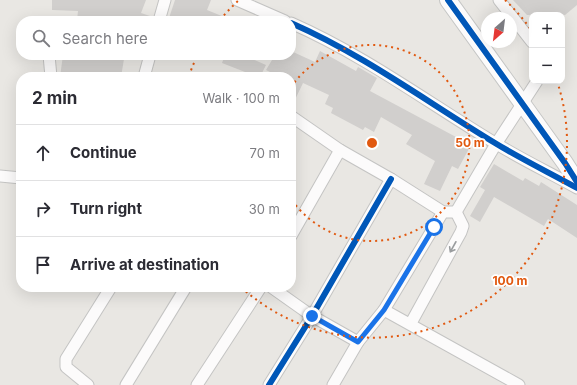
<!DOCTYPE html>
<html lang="en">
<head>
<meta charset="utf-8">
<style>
  :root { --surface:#fff; --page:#f7f7f7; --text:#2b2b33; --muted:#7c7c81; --line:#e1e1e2 }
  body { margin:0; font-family:Inter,sans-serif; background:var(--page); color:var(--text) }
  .controls { position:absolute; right:12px; top:12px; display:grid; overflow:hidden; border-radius:8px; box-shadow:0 4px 16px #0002 }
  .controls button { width:36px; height:36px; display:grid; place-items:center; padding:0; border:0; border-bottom:1px solid var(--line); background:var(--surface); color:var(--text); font:20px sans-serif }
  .compass { position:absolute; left:481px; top:12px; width:36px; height:36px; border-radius:50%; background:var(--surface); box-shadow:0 4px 16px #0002; rotate:208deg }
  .stop { position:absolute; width:12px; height:12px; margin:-9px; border:3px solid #1a73e8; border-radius:50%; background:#fff }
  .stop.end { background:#1a73e8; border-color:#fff; box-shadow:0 1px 4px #0008 }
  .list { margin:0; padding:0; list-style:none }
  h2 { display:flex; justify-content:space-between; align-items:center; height:52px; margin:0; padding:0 16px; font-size:17px }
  h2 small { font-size:13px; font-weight:400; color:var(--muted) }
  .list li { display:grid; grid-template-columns:26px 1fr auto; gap:12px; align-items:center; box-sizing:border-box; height:56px; padding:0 16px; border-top:1px solid var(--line) }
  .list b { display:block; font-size:15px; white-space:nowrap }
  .list em { font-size:13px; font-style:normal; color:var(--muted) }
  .icon { flex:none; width:22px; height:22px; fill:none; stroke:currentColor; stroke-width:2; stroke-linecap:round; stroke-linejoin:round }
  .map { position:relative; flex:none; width:577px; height:385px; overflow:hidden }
  .search { position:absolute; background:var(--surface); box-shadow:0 4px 16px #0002; left:16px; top:16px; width:280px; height:44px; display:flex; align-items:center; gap:10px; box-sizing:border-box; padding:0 14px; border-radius:16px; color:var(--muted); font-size:15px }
  .panel { position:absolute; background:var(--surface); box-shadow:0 4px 16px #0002; left:16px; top:72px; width:280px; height:220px; border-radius:16px }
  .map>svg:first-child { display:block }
  .building { fill:#d1cfcd }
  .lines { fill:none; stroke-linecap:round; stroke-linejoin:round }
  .street-casing { stroke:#c4c4c3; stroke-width:13 }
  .secondary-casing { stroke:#c5c6c5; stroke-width:18 }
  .street { stroke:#fcfbfb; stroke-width:11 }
  .secondary { stroke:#fcfbfb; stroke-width:16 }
  .cycleway-casing { stroke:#fff; stroke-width:8 }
  .cycleway { stroke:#0057b8; stroke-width:6 }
  .oneway { stroke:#9a9d9f }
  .route { stroke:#1a73e8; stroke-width:5 }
  .ring { fill:none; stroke:#e15910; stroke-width:2; stroke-dasharray:2 4 }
  .centre { fill:#e15910; stroke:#fff; stroke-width:2 }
  .ring-label { font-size:12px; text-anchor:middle; font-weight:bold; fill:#e15910; stroke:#fff; stroke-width:3.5; stroke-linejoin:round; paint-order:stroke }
</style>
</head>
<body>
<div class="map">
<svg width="577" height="385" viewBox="0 0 577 385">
  <rect width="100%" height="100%" fill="#e9e7e3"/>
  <g class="building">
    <path d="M52 0H146L141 13 153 17 152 21H113L101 17 100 21 77 20 78 11 52 10Z"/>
    <path d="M175 0H211L207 10 234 21H168Z"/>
    <path d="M513 0H577V5L565 15H527Z"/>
    <path d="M291 51 315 62 320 51 356 71 358 67 377 78 370 91 471 145 458 169 452 166 440 191 424 184 435 161 406 144 412 135 381 117 374 132 365 127 363 130 331 113 333 108 325 104 329 95 303 83 291 108V77H280L266 70 275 55H291Z"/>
    <path d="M63 55H121V59H124L121 77H60Z"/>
    <path d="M225 55H251L250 58 266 65 260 77H243L245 72 222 63Z"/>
    <path d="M494 164 523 181 525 178 539 186 541 182 577 205V238L548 219 544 226 494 197 480 222 470 216 485 190 480 187Z"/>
  </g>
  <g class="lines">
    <g class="street-casing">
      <g id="street">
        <path d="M237 0 285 21"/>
        <path d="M499 0 532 42"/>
        <path d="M159 21 165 0"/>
        <path d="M291 23C364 55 427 102 495 143 521 159 550 173 577 188"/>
        <path d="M49 55 51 77"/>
        <path d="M144 77 150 55"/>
        <path d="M291 116 340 150 391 179 443 212"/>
        <path d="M0 176 21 178"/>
        <path d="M456 212 496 144 537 81"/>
        <path d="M291 236 340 150"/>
        <path d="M271 287 312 316 358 342"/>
        <path d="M384 310 519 385"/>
        <path d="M411 323 461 232 463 226 456 212"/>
        <path d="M88 385 66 367V359L111 287"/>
        <path d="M126 385 186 287"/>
        <path d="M197 385 261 287"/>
        <path d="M269 385 312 316 391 179"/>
        <path d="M333 385 358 342 384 310 443 212H456"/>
      </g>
    </g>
    <g class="secondary-casing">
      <path id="secondary" d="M448 0 565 163 577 182"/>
    </g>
    <use href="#street" class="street"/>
    <use href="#secondary" class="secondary"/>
    <g class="cycleway-casing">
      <g id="cycleway">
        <path d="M448 0 565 163 577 182"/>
        <path d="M291 23C364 55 427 102 495 143 521 159 550 173 577 188"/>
        <path d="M269 385 312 316 391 179"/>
      </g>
    </g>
    <use href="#cycleway" class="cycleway"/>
  </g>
  <defs><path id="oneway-shaft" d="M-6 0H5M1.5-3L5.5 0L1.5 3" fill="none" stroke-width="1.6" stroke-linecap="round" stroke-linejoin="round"/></defs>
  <use class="oneway" href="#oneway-shaft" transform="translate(453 247) rotate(119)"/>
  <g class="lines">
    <path class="route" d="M312 316 358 342 384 310 434 227"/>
  </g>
  <g class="ring">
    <path d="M291 87A98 98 0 1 1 291 199"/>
    <path d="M189 76A195 195 0 0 1 197 56M220 20A195 195 0 0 1 239 0M505 0A195 195 0 0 1 532 31M557 81A195 195 0 0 1 242 288"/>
  </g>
  <circle cx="372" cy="143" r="6" class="centre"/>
  <g class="ring-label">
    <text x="470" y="147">50 m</text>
    <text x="510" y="285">100 m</text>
  </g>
</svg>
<div class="controls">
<button>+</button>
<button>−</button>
</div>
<svg class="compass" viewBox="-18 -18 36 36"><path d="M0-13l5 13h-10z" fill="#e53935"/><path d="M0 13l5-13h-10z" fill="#7c7c81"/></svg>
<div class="stop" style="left:434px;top:227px"></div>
<div class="stop end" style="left:312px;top:316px"></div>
<div class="search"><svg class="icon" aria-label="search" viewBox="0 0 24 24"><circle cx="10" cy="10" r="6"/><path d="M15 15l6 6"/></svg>Search here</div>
<section class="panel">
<h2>2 min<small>Walk · 100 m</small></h2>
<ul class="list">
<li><svg class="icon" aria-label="ahead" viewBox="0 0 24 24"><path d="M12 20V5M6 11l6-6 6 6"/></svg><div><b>Continue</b></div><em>70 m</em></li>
<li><svg class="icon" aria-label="right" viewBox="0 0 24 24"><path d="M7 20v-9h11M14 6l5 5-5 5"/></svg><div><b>Turn right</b></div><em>30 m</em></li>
<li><svg class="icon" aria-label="arrive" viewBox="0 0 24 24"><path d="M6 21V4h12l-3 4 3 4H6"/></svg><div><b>Arrive at destination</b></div></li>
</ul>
</section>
</div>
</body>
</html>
